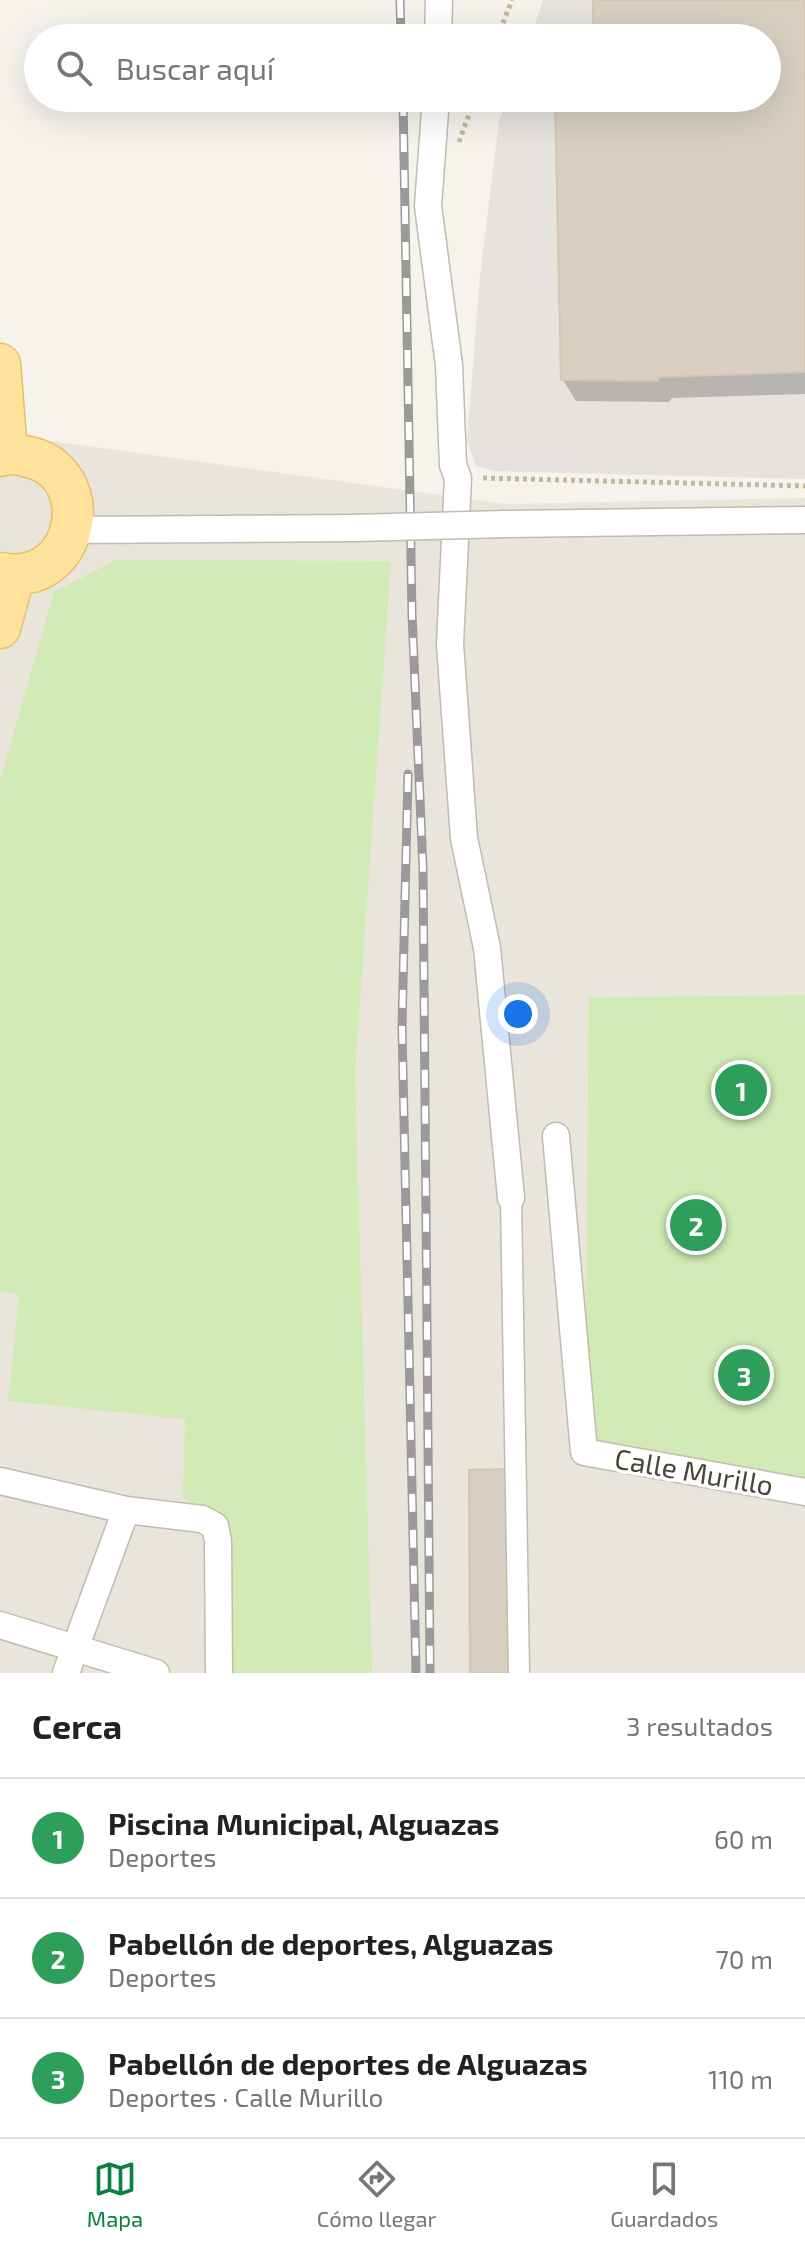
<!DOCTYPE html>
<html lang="es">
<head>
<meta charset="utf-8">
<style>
  :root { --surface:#fff; --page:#f2f2f2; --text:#222; --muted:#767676; --line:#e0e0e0; --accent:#0b8043 }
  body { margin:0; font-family:"Exo 2",sans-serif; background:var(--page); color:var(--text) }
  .you { position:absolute; left:518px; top:1014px; width:28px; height:28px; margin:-20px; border:6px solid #fff; border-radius:50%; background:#1a73e8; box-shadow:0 0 0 12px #1a73e833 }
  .badge { display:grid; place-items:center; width:52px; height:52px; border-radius:50%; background:var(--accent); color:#fff; font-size:26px; font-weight:700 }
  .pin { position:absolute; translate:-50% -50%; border:4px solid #fff; box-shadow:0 2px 8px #0006 }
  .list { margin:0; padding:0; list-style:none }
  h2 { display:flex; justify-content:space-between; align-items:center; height:104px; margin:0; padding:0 32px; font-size:34px }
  h2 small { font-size:26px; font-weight:400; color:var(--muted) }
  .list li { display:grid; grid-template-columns:52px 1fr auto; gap:24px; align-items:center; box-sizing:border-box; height:120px; padding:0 32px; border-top:2px solid var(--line) }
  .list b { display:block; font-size:30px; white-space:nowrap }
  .list p { margin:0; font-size:26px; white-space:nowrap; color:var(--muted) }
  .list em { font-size:26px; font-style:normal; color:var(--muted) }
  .icon { flex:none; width:44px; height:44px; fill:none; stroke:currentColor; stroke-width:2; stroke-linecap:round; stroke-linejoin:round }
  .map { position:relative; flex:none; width:805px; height:1673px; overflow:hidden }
  .search { position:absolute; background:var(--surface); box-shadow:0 8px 32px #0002; left:24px; right:24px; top:24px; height:88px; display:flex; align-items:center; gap:20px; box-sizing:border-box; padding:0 28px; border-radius:44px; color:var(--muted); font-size:30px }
  .sheet { height:464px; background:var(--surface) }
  nav { display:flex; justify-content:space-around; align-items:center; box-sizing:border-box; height:112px; border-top:2px solid var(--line); background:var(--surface); font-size:22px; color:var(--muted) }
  nav a { display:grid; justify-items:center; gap:4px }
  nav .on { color:var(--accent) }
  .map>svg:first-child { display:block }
  .residential { fill:#eae5da }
  .industrial { fill:#e6e2dd }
  .green { fill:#d2eab5 }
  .shadow { fill:#0003 }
  .building { fill:#d8cfc1; stroke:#d3c7b4; stroke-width:2 }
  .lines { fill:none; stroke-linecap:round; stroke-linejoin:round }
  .pedestrian-casing { stroke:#c2bbae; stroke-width:23 }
  .minor-casing { stroke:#c2bbae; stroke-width:29 }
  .primary-casing { stroke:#e6c16a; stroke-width:43 }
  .path { stroke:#c4b79f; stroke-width:5; stroke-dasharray:4 4; stroke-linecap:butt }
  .pedestrian { stroke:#fff; stroke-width:20 }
  .minor { stroke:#fff; stroke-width:26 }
  .primary { stroke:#ffe39c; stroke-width:40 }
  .rail-casing { stroke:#9a9a9a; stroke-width:9 }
  .rail { stroke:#fff; stroke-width:6; stroke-dasharray:18; stroke-linecap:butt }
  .minor-bridge-casing { stroke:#c2bbae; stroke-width:29; stroke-linecap:butt }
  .minor-bridge { stroke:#fff; stroke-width:26 }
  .labels { text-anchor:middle; stroke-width:7; stroke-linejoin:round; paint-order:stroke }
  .street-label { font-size:28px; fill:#4b4439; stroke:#fff }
</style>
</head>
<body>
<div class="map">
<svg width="805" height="1673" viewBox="0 0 805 1673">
  <rect width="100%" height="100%" fill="#f6f3ec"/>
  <path class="residential" d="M0 434 505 504 805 498V1673H0Z"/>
  <path class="industrial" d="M543 0H805V479L493 471 476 466 467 441 480 276 499 121 508 98H767V38H530Z"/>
  <g class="green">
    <path d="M116 560 391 561 355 1074 372 1673H230L225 1523 183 1497 185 1419 8 1401 19 1295 0 1290V781L54 592Z"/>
    <path d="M805 995V1487L584 1452 589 998Z"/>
  </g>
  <path class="shadow" d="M595 0H805V394L672 398 669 402 576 401 563 380 557 98H767V38H595Z"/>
  <g class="building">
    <path d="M593 0H805V372L660 377 657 381 561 380 555 98H767V38H593Z"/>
    <path d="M508 1469 509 1673H470L469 1470Z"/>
  </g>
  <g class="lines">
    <g class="pedestrian-casing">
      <path id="pedestrian" d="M511 1198 519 1673"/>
    </g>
    <g class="minor-casing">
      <g id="minor">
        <path d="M438 38 439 0"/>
        <path d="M436 98 428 206 449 365 453 465 458 478 450 644 464 838 487 948 511 1198"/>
        <path d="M505 524 805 520"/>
        <path d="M73 530 354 528"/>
        <path d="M556 1136 584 1452 805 1492"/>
        <path d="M0 1481 126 1510 202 1519 215 1526 218 1541 219 1673"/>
        <path d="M0 1625 156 1673"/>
        <path d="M66 1673 126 1510"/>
      </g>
    </g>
    <g class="primary-casing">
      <g id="primary">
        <path d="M0 364 7 453"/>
        <path d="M0 456C9 453 15 454 24 456 101 468 82 589 0 573"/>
        <path d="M0 628 14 576"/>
      </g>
    </g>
    <g class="path">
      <path d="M497 38 512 0"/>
      <path d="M459 142 475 98"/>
      <path d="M483 478 805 486"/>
    </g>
    <use href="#pedestrian" class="pedestrian"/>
    <use href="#minor" class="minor"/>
    <use href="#primary" class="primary"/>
    <g class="rail-casing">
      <g id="rail">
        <path d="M400 0 401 38"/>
        <path d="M403 98 412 614 423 869 430 1673"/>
        <path d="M408 774 402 1026 416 1673"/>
      </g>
    </g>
    <use href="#rail" class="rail"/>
    <g class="minor-bridge-casing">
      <path id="minor-bridge" d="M354 528 505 524"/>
    </g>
    <use href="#minor-bridge" class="minor-bridge"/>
  </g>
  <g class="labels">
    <g class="street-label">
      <text transform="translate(694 1472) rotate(10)" y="10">Calle Murillo</text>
    </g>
  </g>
</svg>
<div class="you"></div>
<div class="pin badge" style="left:741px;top:1090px;background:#2e9e5b">1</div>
<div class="pin badge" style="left:696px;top:1225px;background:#2e9e5b">2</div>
<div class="pin badge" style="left:744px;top:1375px;background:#2e9e5b">3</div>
<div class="search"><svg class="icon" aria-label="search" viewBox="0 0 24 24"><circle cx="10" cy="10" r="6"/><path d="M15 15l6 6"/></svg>Buscar aquí</div>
</div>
<section class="sheet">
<h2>Cerca<small>3 resultados</small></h2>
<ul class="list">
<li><span class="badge" style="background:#2e9e5b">1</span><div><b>Piscina Municipal, Alguazas</b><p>Deportes</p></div><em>60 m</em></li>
<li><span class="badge" style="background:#2e9e5b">2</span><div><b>Pabellón de deportes, Alguazas</b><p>Deportes</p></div><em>70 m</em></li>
<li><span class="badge" style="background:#2e9e5b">3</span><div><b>Pabellón de deportes de Alguazas</b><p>Deportes · Calle Murillo</p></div><em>110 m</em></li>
</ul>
</section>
<nav>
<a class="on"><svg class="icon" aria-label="map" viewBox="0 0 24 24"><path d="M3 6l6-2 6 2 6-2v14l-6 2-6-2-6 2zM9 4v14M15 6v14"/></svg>Mapa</a>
<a><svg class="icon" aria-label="directions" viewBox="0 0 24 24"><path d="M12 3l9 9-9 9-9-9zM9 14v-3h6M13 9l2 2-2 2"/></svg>Cómo llegar</a>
<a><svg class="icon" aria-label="saved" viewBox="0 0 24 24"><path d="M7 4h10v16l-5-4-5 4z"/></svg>Guardados</a>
</nav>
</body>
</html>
